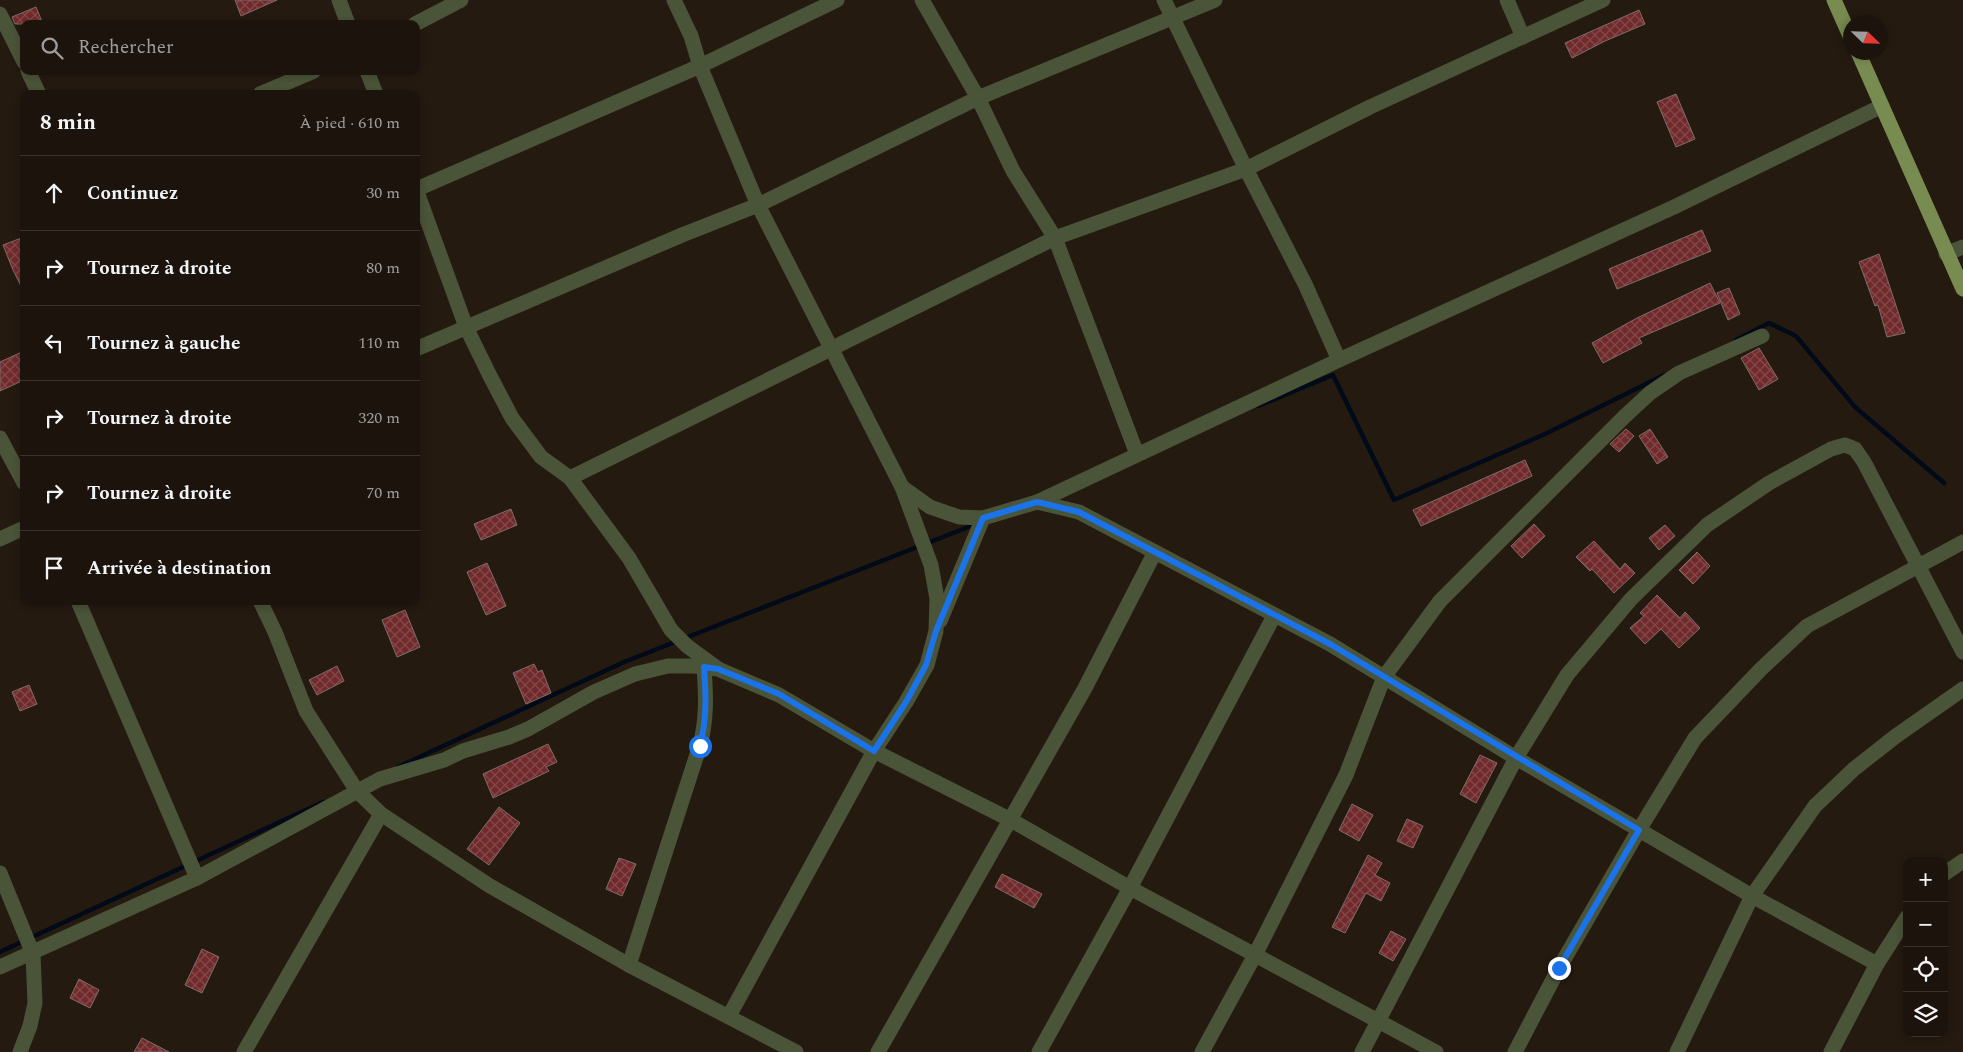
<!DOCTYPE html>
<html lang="fr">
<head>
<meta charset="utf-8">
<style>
  :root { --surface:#1c140c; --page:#251d15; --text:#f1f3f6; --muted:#a09e9d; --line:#3a332d }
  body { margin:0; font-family:Spectral,serif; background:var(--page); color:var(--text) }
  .controls { position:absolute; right:15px; bottom:15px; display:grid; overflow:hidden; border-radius:10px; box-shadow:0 2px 8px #0003 }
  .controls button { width:45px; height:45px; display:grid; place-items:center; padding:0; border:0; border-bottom:1px solid var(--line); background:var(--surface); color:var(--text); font:25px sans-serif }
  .compass { position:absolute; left:1843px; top:15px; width:45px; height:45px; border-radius:50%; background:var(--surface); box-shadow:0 2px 8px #0003; rotate:113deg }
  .stop { position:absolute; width:15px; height:15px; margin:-11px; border:4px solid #1a73e8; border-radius:50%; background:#fff }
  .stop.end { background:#1a73e8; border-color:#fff; box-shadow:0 1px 5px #0008 }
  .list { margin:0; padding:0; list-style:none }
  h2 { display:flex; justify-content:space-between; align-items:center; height:65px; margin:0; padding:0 20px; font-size:21px }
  h2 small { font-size:16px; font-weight:400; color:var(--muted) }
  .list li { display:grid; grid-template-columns:32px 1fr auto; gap:15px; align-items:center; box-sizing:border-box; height:75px; padding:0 20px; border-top:1px solid var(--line) }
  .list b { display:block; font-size:19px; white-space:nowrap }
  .list em { font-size:16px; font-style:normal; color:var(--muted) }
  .icon { flex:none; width:28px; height:28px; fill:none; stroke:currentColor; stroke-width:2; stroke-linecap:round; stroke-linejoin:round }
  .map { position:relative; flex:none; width:1963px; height:1052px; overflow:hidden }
  .search { position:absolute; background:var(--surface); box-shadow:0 2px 8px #0003; left:20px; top:20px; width:400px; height:55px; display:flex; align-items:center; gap:12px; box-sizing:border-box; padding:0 18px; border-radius:10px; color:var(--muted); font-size:19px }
  .panel { position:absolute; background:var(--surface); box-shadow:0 2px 8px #0003; left:20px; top:90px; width:400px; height:515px; border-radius:10px }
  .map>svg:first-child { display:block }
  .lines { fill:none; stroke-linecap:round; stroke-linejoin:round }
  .stream { stroke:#000a19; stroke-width:4.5 }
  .building { fill:url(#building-cross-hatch); stroke:#7f6b6a }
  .minor { stroke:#4a5438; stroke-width:15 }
  .major { stroke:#788b50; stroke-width:15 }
  .route { stroke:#1a73e8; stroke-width:6 }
</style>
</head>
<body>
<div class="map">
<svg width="1963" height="1052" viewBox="0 0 1963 1052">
  <defs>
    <pattern id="building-cross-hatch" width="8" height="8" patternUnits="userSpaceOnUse" patternTransform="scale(1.25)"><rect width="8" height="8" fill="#702a2c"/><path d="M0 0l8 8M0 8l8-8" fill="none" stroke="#844849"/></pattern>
  </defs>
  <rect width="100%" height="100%" fill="#251a10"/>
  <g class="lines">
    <g class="stream">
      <path d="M1736 340 1769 323 1796 336 1855 407 1944 483"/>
      <path d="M1258 406 1333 375 1394 500 1543 435 1664 375"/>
      <path d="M398 767 624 662 976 524"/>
      <path d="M0 952 323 802"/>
    </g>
  </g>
  <g class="building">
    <path d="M235 0H277L241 16Z"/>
    <path d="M36 7 43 24H15L12 17Z"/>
    <path d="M1639 10 1645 24 1605 41 1572 58 1565 43Z"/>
    <path d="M1676 94 1695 139 1676 147 1657 102Z"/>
    <path d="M1702 230 1711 251 1617 289 1609 269Z"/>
    <path d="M24 237V292L13 270 3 245Z"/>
    <path d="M1879 254 1905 333 1887 337 1878 305 1875 306 1859 262Z"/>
    <path d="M1710 283 1720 303 1639 338 1642 343 1603 363 1592 343 1637 318Z"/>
    <path d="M1729 288 1740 314 1728 320 1717 293Z"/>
    <path d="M1759 348 1778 379 1759 390 1741 358Z"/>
    <path d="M24 351V380L0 391V362Z"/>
    <path d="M1626 429 1634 436 1619 452 1610 444Z"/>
    <path d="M1650 429 1668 457 1657 464 1639 436Z"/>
    <path d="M1525 460 1532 476 1421 526 1413 510Z"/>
    <path d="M511 509 517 525 481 540 474 524Z"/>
    <path d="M1534 524 1545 536 1522 558 1511 546Z"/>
    <path d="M1665 525 1675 536 1659 550 1649 538Z"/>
    <path d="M1594 541 1620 569 1625 563 1635 573 1614 593 1592 569 1590 571 1576 557Z"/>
    <path d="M1697 552 1710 566 1693 584 1679 570Z"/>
    <path d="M487 563 506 606 486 615 467 572Z"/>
    <path d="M1657 595 1680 618 1685 612 1700 628 1679 648 1661 629 1645 644 1630 628 1644 616 1640 613Z"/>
    <path d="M405 610 420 647 397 657 382 620Z"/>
    <path d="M534 664 538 672 542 670 551 693 526 704 513 673Z"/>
    <path d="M337 666 344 681 317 695 309 680Z"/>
    <path d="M29 685 37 704 20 711 12 692Z"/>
    <path d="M548 744 557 762 546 767 549 771 493 798 483 774Z"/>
    <path d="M1480 755 1497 763 1476 803 1460 794Z"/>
    <path d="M1352 804 1373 815 1359 841 1339 830Z"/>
    <path d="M499 807 520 823 489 865 467 849Z"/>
    <path d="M1407 819 1423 826 1413 848 1397 841Z"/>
    <path d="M1368 855 1382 863 1375 875 1390 883 1381 901 1366 893 1345 933 1332 927Z"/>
    <path d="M619 858 636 864 622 896 606 889Z"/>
    <path d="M1002 874 1042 894 1034 908 995 887Z"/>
    <path d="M1391 931 1406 939 1393 961 1379 953Z"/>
    <path d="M202 949 219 957 202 993 185 985Z"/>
    <path d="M79 979 99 990 90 1008 70 998Z"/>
    <path d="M142 1038 169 1052H134Z"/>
  </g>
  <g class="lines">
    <g class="minor">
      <path d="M339 0 348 24"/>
      <path d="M674 0 691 36 700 66 758 205 902 487 931 565 937 599 936 631 927 665 906 702 874 751 729 1016"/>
      <path d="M922 0 978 98 1013 171 1055 238 1137 454"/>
      <path d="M1164 0 1246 169 1305 284 1339 360"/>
      <path d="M1507 0 1523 37"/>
      <path d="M0 14 24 62"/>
      <path d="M415 24 461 0"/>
      <path d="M28 71 39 94"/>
      <path d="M367 71 376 94"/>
      <path d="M260 94 314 71"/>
      <path d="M416 189 466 327 489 374 512 418 541 457 570 478 629 558 671 630 687 646 717 668"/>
      <path d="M417 189 700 66 837 0"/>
      <path d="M1946 254 1963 247"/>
      <path d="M416 349 682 235 758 205 978 98 1215 0"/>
      <path d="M0 438 24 483"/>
      <path d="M570 478 1055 238 1246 169 1370 107 1603 0"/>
      <path d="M902 487 930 507 959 517 983 518 1037 502 1079 512 1330 644 1516 758 1752 896 1877 964"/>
      <path d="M1037 502 1339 360 1674 207 1882 106"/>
      <path d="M0 539 24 528"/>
      <path d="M78 601 197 878"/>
      <path d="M260 601 275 632 306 711 357 791 381 814 490 886 629 965 796 1052"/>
      <path d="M940 621 983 518"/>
      <path d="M0 873 33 954 35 1003 30 1026 20 1052"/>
      <path d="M1944 874 1963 861"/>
      <path d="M629 965 700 745C707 719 706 695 704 667"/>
      <path d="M0 967 197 878 380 779 444 760 463 751 509 737 528 729 594 692 635 674 668 666H694L718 669 779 695 874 751 1011 820 1130 888 1436 1052"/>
      <path d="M244 1052 381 814"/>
      <path d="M878 1052 1085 688 1155 552"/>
      <path d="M1039 1052 1130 888 1274 616"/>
      <path d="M1202 1052 1255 955 1346 775 1384 677 1440 601 1625 416 1650 393 1679 373 1762 336"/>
      <path d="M1362 1052 1516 758 1567 675 1631 599 1707 525 1769 483 1831 449 1845 445 1855 449 1864 462 1963 652"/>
      <path d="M1515 1052 1559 968 1639 830 1695 738 1761 669 1807 626 1963 542"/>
      <path d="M1677 1052 1752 896 1815 806 1854 769 1896 736 1963 689"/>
      <path d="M1831 1052 1877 964 1907 917"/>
    </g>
    <g class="major">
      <path d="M1834 0 1850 36"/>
      <path d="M1858 52 1963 289"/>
    </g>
  </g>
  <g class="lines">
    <path class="route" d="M700 746C707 719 706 695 704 667L718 669 779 694 874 751 906 702 926 665 936 631 983 518 1037 502 1079 512 1330 644 1639 830 1559 968"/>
  </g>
</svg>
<div class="controls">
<button>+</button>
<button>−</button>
<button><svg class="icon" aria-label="locate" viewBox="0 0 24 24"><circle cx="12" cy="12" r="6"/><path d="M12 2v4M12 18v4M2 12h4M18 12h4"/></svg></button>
<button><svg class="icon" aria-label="layers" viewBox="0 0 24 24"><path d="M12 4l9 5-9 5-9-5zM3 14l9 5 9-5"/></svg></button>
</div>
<svg class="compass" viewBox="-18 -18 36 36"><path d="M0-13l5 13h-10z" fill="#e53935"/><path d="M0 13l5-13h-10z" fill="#a09e9d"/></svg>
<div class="stop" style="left:700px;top:746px"></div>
<div class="stop end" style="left:1559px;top:968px"></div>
<div class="search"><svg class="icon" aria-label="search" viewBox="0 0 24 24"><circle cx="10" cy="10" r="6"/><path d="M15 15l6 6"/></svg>Rechercher</div>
<section class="panel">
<h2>8 min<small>À pied · 610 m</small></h2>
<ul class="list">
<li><svg class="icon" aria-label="ahead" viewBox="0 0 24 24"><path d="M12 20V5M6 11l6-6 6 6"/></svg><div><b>Continuez</b></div><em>30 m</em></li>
<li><svg class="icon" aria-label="right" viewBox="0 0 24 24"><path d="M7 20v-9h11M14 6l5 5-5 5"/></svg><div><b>Tournez à droite</b></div><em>80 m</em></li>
<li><svg class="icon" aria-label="left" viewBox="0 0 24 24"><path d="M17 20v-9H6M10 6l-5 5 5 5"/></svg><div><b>Tournez à gauche</b></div><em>110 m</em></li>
<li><svg class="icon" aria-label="right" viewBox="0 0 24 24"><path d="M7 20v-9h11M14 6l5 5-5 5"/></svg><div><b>Tournez à droite</b></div><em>320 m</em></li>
<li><svg class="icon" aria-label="right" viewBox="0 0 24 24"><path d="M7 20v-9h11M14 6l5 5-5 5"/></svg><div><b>Tournez à droite</b></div><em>70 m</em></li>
<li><svg class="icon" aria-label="arrive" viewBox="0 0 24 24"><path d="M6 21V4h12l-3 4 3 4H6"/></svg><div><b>Arrivée à destination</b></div></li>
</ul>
</section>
</div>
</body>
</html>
